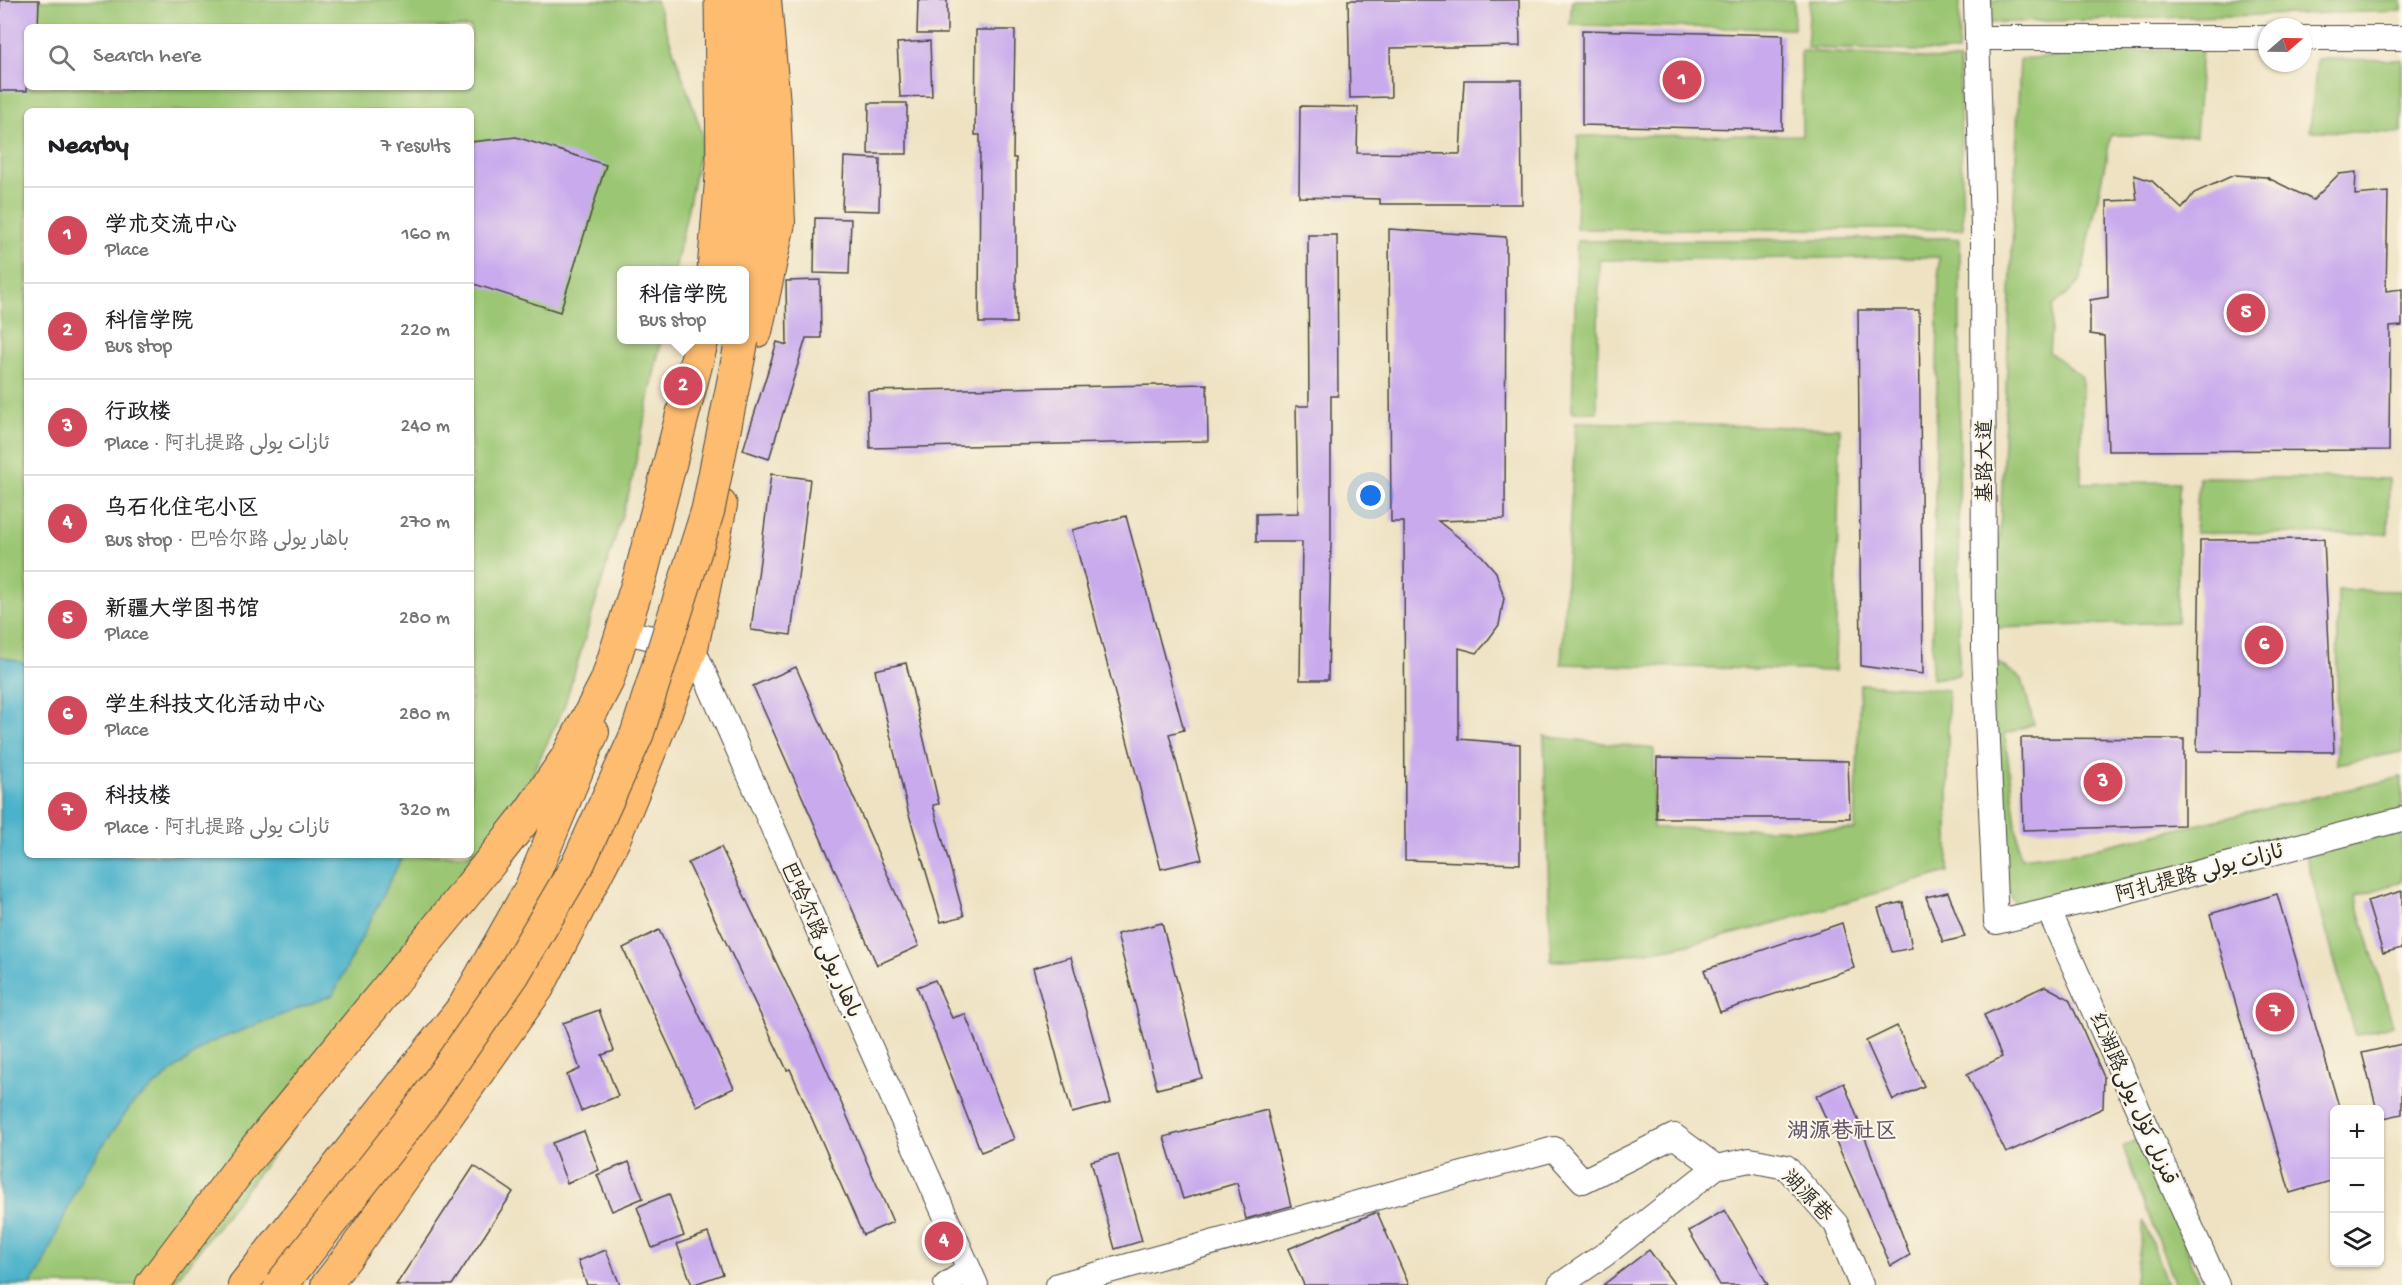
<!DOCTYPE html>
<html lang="en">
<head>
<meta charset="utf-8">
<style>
  :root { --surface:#fff; --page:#f2f2f2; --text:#202124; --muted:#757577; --line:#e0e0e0; --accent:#d1495b }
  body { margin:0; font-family:"Gochi Hand","Playpen Sans Arabic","LXGW WenKai TC",sans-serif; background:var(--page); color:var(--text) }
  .controls { position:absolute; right:18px; bottom:18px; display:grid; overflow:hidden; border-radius:9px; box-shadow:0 2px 4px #0004 }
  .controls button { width:54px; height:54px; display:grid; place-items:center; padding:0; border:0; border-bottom:2px solid var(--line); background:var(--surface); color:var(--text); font:30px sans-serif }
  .compass { position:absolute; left:2258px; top:18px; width:54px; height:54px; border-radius:50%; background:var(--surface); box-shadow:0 2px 4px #0004; rotate:70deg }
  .you { position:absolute; left:1371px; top:496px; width:21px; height:21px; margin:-15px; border:4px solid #fff; border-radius:50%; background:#1a73e8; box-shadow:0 0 0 9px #1a73e833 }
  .badge { display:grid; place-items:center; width:39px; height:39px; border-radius:50%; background:var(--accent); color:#fff; font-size:20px; font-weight:700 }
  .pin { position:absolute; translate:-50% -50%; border:3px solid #fff; box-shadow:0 2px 6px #0006 }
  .popup { position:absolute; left:617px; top:266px; width:132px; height:78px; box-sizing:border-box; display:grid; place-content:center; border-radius:9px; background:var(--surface); filter:drop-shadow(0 2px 4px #0005); font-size:20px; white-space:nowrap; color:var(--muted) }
  .popup b { font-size:22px; color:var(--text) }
  .popup::after { content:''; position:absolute; left:50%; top:100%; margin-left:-12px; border:12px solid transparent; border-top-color:var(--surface) }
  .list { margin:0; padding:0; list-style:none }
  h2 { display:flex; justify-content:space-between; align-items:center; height:78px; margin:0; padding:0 24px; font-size:26px }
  h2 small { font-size:20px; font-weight:400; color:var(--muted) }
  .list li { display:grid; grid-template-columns:39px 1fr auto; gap:18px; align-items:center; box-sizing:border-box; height:96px; padding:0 24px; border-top:2px solid var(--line) }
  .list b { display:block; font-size:22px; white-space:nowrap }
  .list p { margin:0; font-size:20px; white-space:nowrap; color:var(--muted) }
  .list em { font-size:20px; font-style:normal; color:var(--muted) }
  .icon { flex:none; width:33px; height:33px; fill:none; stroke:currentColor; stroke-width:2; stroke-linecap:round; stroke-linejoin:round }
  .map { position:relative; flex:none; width:2402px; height:1285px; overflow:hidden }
  .search { position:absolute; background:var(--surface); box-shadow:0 2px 4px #0004; left:24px; top:24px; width:450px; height:66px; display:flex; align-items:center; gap:15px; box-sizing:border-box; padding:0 21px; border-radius:9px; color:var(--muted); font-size:22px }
  .panel { position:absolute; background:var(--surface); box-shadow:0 2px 4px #0004; left:24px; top:108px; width:450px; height:750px; border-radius:9px }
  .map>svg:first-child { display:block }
  .green { fill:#9bc673; stroke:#63784f; stroke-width:1.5; fill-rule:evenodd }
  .water { fill:#4cb2cb; stroke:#3c6e7b; stroke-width:1.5 }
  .building { fill:#c9abed }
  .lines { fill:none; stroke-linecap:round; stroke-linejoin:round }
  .minor-casing { stroke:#484642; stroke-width:26 }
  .major-casing { stroke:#484642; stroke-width:32 }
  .highway-casing { stroke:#484642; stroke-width:35 }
  .minor { stroke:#fff; stroke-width:24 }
  .major { stroke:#fdbc70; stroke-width:30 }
  .highway { stroke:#fdbc70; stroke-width:33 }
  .highway-bridge-casing { stroke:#484642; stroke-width:35; stroke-linecap:butt }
  .highway-bridge { stroke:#fdbc70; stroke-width:33 }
  .labels { text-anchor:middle; stroke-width:4.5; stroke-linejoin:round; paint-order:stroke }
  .street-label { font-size:21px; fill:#2b2b2b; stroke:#fcf5e5 }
  .neighbourhood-label { font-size:22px; font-weight:bold; fill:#62586f; stroke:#fcf5e5 }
</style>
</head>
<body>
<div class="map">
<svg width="2402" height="1285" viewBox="0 0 2402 1285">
  <rect width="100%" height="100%" fill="#fcf5e5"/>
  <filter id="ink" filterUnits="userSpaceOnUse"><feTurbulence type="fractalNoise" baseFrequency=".0167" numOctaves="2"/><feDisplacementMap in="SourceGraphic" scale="12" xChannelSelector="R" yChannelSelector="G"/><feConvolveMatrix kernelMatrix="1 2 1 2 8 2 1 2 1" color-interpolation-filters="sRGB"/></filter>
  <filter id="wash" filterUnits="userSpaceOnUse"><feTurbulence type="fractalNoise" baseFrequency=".008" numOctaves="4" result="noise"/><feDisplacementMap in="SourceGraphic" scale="24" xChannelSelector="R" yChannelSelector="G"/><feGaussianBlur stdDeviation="1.35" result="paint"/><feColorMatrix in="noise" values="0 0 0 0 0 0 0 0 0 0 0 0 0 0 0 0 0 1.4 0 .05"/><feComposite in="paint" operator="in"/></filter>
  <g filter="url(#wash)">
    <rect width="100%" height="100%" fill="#eee2c2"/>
    <g class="green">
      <path d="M0 0H656L703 136 675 270H622V340H661L631 485 564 707 480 886 172 1285H0ZM27 27H471V87H27ZM27 111H471V855H27Z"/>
      <path d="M1572 0H1794V29L1570 25Z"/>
      <path d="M1810 0H1960L1958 52 1807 48Z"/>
      <path d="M1984 0H2402V11L1984 23Z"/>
      <path d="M2202 47 2196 136 2111 135 2080 282 2053 306 2049 352 2082 377 2081 483 2179 482 2177 622 1996 628 2020 59Z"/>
      <path d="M1801 51 1959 60 1963 229H1576L1578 136 1802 135Z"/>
      <path d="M2317 59 2402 60V133L2310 131Z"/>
      <path d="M1944 238 1960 239 1959 675 1932 679 1939 257 1599 260 1597 412H1572L1577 241Z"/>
      <path d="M1576 422 1840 428 1835 671 1561 664Z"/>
      <path d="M2199 477 2389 479 2388 534 2195 533Z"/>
      <path d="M2338 590 2402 591V752L2337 764Z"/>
      <path d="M1997 662 2022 679 2034 724 2005 734 2020 858 2083 851 2402 777V817L2018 911 1998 869 1990 693Z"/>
      <path d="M1860 684 1948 690V872C1818 909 1687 958 1551 961L1544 736 1654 749 1653 828 1855 830Z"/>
      <path d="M2402 831V882L2355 896 2393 1025 2355 1036 2306 856Z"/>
      <path d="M2144 1136 2200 1285H2175L2123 1147Z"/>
      <path d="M2144 1221 2167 1285H2134Z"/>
    </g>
    <path class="water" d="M0 656 27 664V855H403L333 995 207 1044 133 1103 84 1172 41 1269 31 1285H0Z"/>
    <g id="blocks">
      <g class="building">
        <path d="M0 0H39L38 27H27V91H0Z"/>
        <path d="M918 0H947V34H917Z"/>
        <path d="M1348 0H1519L1520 46 1390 48 1391 97 1350 98Z"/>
        <path d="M976 30H1015L1013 158H1016V323H979L980 135H975Z"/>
        <path d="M1582 30 1783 35 1782 130 1582 125Z"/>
        <path d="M930 41 932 96 900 97 897 43Z"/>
        <path d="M1464 80H1521L1522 204H1380V199L1299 197 1300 106 1358 107 1357 153 1460 154Z"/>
        <path d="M869 103H907V154H868Z"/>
        <path d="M516 137 606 165 560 312 471 283V142Z"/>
        <path d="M844 157 880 159 879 211 842 210Z"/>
        <path d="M2356 172 2355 195 2388 192 2386 291 2402 289V326L2390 327 2389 450 2108 451 2104 336 2090 334V300L2108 297 2107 201 2137 200 2134 175 2152 181 2182 209 2194 193 2234 175 2266 177 2313 200 2339 174Z"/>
        <path d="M815 218 851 219 849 274 814 273Z"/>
        <path d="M1389 229 1506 237 1505 519 1438 521 1482 556 1496 572 1504 598 1499 625 1485 644 1477 653 1459 648V739L1520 744V864L1405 860 1404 522H1391Z"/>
        <path d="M1308 235H1337L1338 396H1331V541L1328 680H1300L1302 542H1256V514L1298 513 1296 406H1309Z"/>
        <path d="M820 280 821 338H806L769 459 743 450 777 342 787 345 786 281Z"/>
        <path d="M1858 310H1919L1923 674 1861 666Z"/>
        <path d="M1207 384 1208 441 870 448 868 391Z"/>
        <path d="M771 474 810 479 791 635 751 630Z"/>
        <path d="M1126 516 1184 730 1169 734 1202 859 1161 869 1072 530Z"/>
        <path d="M2324 539 2334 752 2197 751 2200 540Z"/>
        <path d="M906 663 939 804 933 805 964 916 941 922 908 811 875 670Z"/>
        <path d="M796 667 919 946 877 965 753 686Z"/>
        <path d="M2021 738 2184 739V825L2023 830Z"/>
        <path d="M1657 758 1848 761 1850 818H1656Z"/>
        <path d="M721 847 820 1054 893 1222 863 1235 790 1069 787 1070 688 863Z"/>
        <path d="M2402 891V948L2383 953 2367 901Z"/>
        <path d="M1948 892 1965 937 1943 942 1926 897Z"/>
        <path d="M2277 894 2340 1110H2334V1180L2290 1193 2210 914Z"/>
        <path d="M1903 902 1912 948 1892 952 1878 908Z"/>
        <path d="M1162 923 1202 1078 1157 1089 1117 934Z"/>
        <path d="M1842 923 1854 968 1720 1012 1704 970Z"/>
        <path d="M659 930 734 1088 697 1106 623 948Z"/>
        <path d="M1071 957 1111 1103 1072 1113 1033 968Z"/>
        <path d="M935 980 952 1018 965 1014 1014 1139 981 1152 917 987Z"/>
        <path d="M2045 986 2069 999 2104 1077 2103 1108 2006 1153 1967 1074 2002 1057 1984 1015Z"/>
        <path d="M599 1010 614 1051 602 1055 618 1096 581 1111 567 1075 580 1069 563 1023Z"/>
        <path d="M1897 1026 1924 1086 1893 1100 1866 1041Z"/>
        <path d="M2402 1044V1114L2379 1119V1110H2377L2362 1053Z"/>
        <path d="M1844 1083 1910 1255 1891 1266 1816 1096Z"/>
        <path d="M1267 1110 1291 1206 1246 1219 1237 1183 1183 1199 1164 1137Z"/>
        <path d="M584 1131 599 1170 567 1183 552 1143Z"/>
        <path d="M1118 1154 1142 1241 1115 1249 1091 1161Z"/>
        <path d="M629 1162 643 1198 612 1211 597 1175Z"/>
        <path d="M474 1166 513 1192 452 1285H396Z"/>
        <path d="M669 1194 684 1236 652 1248 637 1207Z"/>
        <path d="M1725 1210 1768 1285H1720L1689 1231Z"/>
        <path d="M1377 1212 1409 1285H1304L1288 1249Z"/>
        <path d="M708 1233 723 1274 692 1285 677 1244Z"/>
        <path d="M606 1250 620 1285H587L578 1261Z"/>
        <path d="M1649 1250 1675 1285H1603Z"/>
      </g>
    </g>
  </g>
  <g filter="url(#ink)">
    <use href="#blocks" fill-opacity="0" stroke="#484642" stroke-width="1.5"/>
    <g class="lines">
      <g class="minor-casing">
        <g id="minor">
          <path d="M1976 0 1983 226 1984 652 1996 922 2112 895 2402 819"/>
          <path d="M1977 38H2267"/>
          <path d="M2303 38H2402"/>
          <path d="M635 634 693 648 976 1285"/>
          <path d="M2049 911 2217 1285"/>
          <path d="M946 1285 969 1270"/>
          <path d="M1058 1285 1554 1149 1583 1181 1674 1136 1716 1167"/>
          <path d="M1560 1285 1604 1255 1716 1167 1750 1160 1786 1167 1836 1224 1861 1285"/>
        </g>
      </g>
      <g class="major-casing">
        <g id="major">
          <path d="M731 270 740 233V222"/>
          <path d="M757 332 780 223 775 104 766 0"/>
          <path d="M243 1285 463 1006 530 887 594 732"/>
          <path d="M326 1285 354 1249 539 988 614 842 693 648 722 505"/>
        </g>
      </g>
      <g class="highway-casing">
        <g id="highway">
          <path d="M714 270 723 164 721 0"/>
          <path d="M744 327 748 312 755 129 748 0"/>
          <path d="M152 1285 244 1163 453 909 530 812 567 758 607 681 641 574 702 340"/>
        </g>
      </g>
      <use href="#minor" class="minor"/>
      <use href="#major" class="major"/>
      <use href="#highway" class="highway"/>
      <g class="highway-bridge-casing">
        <path id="highway-bridge" d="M281 1285 422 1106 514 973 578 864 637 734 708 510 742 340"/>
      </g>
      <use href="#highway-bridge" class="highway-bridge"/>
    </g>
  </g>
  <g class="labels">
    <g class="street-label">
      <text transform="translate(1984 461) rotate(-90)" y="7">基路大道</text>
      <text transform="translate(2199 872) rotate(-15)" y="7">阿扎提路 ئازات يولى</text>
      <text transform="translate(822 939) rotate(66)" y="7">巴哈尔路 باھار يولى</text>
      <text transform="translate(2134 1098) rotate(66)" y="7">红湖路قىزىل كۆل يولى</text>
      <text transform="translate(1808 1195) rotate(46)" y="7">湖源巷</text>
    </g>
    <g class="neighbourhood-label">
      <text x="1842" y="1137">湖源巷社区</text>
    </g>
  </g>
</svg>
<div class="controls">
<button>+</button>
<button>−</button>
<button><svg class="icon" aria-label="layers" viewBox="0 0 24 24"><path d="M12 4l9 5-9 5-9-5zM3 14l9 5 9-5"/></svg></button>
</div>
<svg class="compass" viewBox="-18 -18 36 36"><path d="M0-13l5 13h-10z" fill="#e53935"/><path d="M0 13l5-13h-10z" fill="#757577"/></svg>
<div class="you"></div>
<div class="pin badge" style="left:1682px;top:80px">1</div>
<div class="pin badge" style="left:683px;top:386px">2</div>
<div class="popup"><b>科信学院</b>Bus stop</div>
<div class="pin badge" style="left:2103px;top:782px">3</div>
<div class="pin badge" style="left:944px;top:1241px">4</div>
<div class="pin badge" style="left:2246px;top:313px">5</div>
<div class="pin badge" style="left:2264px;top:645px">6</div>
<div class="pin badge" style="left:2275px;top:1012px">7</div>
<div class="search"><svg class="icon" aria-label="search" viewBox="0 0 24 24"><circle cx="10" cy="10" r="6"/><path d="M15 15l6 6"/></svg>Search here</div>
<section class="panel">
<h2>Nearby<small>7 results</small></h2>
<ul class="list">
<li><span class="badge">1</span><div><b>学术交流中心</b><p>Place</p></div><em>160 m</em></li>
<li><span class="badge">2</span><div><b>科信学院</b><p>Bus stop</p></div><em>220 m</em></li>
<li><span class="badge">3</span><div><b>行政楼</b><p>Place · 阿扎提路 ئازات يولى</p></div><em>240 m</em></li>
<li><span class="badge">4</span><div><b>乌石化住宅小区</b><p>Bus stop · 巴哈尔路 باھار يولى</p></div><em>270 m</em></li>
<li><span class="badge">5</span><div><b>新疆大学图书馆</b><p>Place</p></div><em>280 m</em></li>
<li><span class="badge">6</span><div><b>学生科技文化活动中心</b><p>Place</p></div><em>280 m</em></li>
<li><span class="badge">7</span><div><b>科技楼</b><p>Place · 阿扎提路 ئازات يولى</p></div><em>320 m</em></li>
</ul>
</section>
</div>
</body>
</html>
